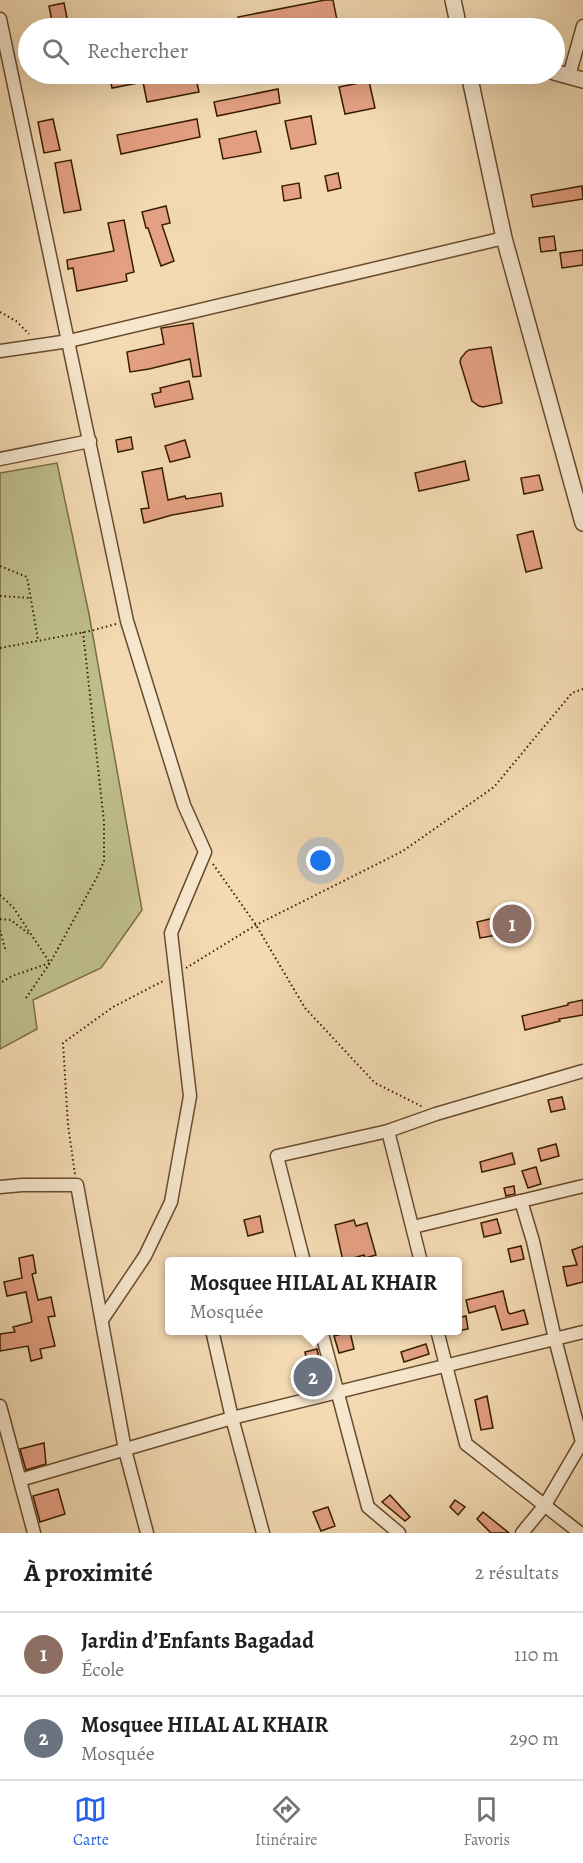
<!DOCTYPE html>
<html lang="fr">
<head>
<meta charset="utf-8">
<style>
  :root { --surface:#fff; --page:#f6f6f6; --text:#202124; --muted:#757577; --line:#e0e0e0; --accent:#2563eb }
  body { margin:0; font-family:Alegreya,serif; background:var(--page); color:var(--text) }
  .you { position:absolute; left:321px; top:861px; width:21px; height:21px; margin:-15px; border:4px solid #fff; border-radius:50%; background:#1a73e8; box-shadow:0 0 0 9px #1a73e833 }
  .badge { display:grid; place-items:center; width:39px; height:39px; border-radius:50%; background:var(--accent); color:#fff; font-size:20px; font-weight:700 }
  .pin { position:absolute; translate:-50% -50%; border:3px solid #fff; box-shadow:0 2px 6px #0006 }
  .popup { position:absolute; left:165px; top:1257px; width:297px; height:78px; box-sizing:border-box; display:grid; place-content:center; border-radius:6px; background:var(--surface); filter:drop-shadow(0 2px 4px #0005); font-size:20px; white-space:nowrap; color:var(--muted) }
  .popup b { font-size:22px; color:var(--text) }
  .popup::after { content:''; position:absolute; left:50%; top:100%; margin-left:-12px; border:12px solid transparent; border-top-color:var(--surface) }
  .list { margin:0; padding:0; list-style:none }
  h2 { display:flex; justify-content:space-between; align-items:center; height:78px; margin:0; padding:0 24px; font-size:26px }
  h2 small { font-size:20px; font-weight:400; color:var(--muted) }
  .list li { display:grid; grid-template-columns:39px 1fr auto; gap:18px; align-items:center; box-sizing:border-box; height:84px; padding:0 24px; border-top:2px solid var(--line) }
  .list b { display:block; font-size:22px; white-space:nowrap }
  .list p { margin:0; font-size:20px; white-space:nowrap; color:var(--muted) }
  .list em { font-size:20px; font-style:normal; color:var(--muted) }
  .icon { flex:none; width:33px; height:33px; fill:none; stroke:currentColor; stroke-width:2; stroke-linecap:round; stroke-linejoin:round }
  .map { position:relative; flex:none; width:583px; height:1533px; overflow:hidden }
  .search { position:absolute; background:var(--surface); box-shadow:0 6px 24px #0002; left:18px; right:18px; top:18px; height:66px; display:flex; align-items:center; gap:15px; box-sizing:border-box; padding:0 21px; border-radius:33px; color:var(--muted); font-size:22px }
  .sheet { height:246px; background:var(--surface) }
  nav { display:flex; justify-content:space-around; align-items:center; box-sizing:border-box; height:84px; border-top:2px solid var(--line); background:var(--surface); font-size:16px; color:var(--muted) }
  nav a { display:grid; justify-items:center; gap:3px }
  nav .on { color:var(--accent) }
  .map>svg:first-child { display:block }
  .green { fill:#bebe8a; stroke:#7c6e46; stroke-width:1.5 }
  .building { fill:#e4a082; stroke:#391d02; stroke-width:1.5 }
  .lines { fill:none; stroke-linecap:round; stroke-linejoin:round }
  .minor-casing { stroke:#684c2e; stroke-width:15 }
  .tertiary-casing { stroke:#684c2e; stroke-width:18 }
  .path { stroke:#391d02; stroke-width:2; stroke-dasharray:1.5 3; stroke-linecap:butt }
  .minor { stroke:#f7e7ce; stroke-width:12 }
  .tertiary { stroke:#f7e7ce; stroke-width:15 }
</style>
</head>
<body>
<div class="map">
<svg width="583" height="1533" viewBox="0 0 583 1533">
  <rect width="100%" height="100%" fill="#f3dab3"/>
  <filter id="stains"><feTurbulence type="fractalNoise" baseFrequency=".00333" numOctaves="4"/><feColorMatrix values="0 0 0 0 .2 0 0 0 0 .09 0 0 0 0 .02 0 0 0 .5 -.17"/></filter>
  <radialGradient id="worn" r=".72"><stop offset=".6" stop-color="#630" stop-opacity="0"/><stop offset="1" stop-color="#630" stop-opacity=".3"/></radialGradient>
  <path class="green" d="M57 463 89 614 142 910 101 968 33 1000 37 1029 0 1049V473Z"/>
  <g class="building">
    <path d="M325 0H333L337 20 294 28H241L238 17Z"/>
    <path d="M64 3 68 23 53 26 49 6Z"/>
    <path d="M109 74H161L162 78 183 74H195L199 92 147 102 143 82 112 88Z"/>
    <path d="M369 81 375 108 345 114 339 87Z"/>
    <path d="M278 89 280 103 217 116 214 102Z"/>
    <path d="M311 116 316 144 291 149 285 121Z"/>
    <path d="M53 119 60 150 44 153 38 122Z"/>
    <path d="M197 119 200 137 121 154 117 135Z"/>
    <path d="M256 131 261 152 223 159 219 139Z"/>
    <path d="M71 160 81 210 64 213 55 163Z"/>
    <path d="M338 173 341 188 328 191 325 176Z"/>
    <path d="M299 183 301 198 284 201 282 186Z"/>
    <path d="M582 186 583 199 533 207 531 195Z"/>
    <path d="M166 206 170 223 162 225 174 261 161 266 148 228H146L142 212Z"/>
    <path d="M124 220 134 272 126 274 127 281 77 291 73 268 68 269 67 260 114 251 108 223Z"/>
    <path d="M554 236 556 250 541 252 539 238Z"/>
    <path d="M583 250V265L562 268 560 253Z"/>
    <path d="M193 323 201 376 193 377 190 359 149 369 130 372 127 352 164 344 161 328Z"/>
    <path d="M491 347 502 403 483 407 479 406 472 401 460 362 461 358 466 352 469 350Z"/>
    <path d="M189 381 193 399 155 407 152 394 161 392 160 388Z"/>
    <path d="M131 437 133 449 118 452 116 440Z"/>
    <path d="M185 440 190 457 170 462 165 446Z"/>
    <path d="M465 461 469 480 419 491 415 473Z"/>
    <path d="M162 468 168 500 185 496 186 499 221 493 223 506 172 515 144 523 141 509 149 508 142 472Z"/>
    <path d="M539 475 543 490 524 494 521 478Z"/>
    <path d="M533 531 542 568 526 572 517 535Z"/>
    <path d="M518 917 521 931 480 938 477 922 494 918 495 921Z"/>
    <path d="M583 1000V1015L559 1019 560 1021 525 1030 522 1016 568 1005V1003Z"/>
    <path d="M562 1097 565 1109 551 1112 548 1100Z"/>
    <path d="M556 1144 559 1156 541 1161 538 1149Z"/>
    <path d="M512 1153 515 1164 482 1172 480 1162Z"/>
    <path d="M536 1167 541 1184 528 1188 522 1171Z"/>
    <path d="M514 1186 515 1194 506 1196 504 1188Z"/>
    <path d="M260 1216 263 1232 248 1236 244 1220Z"/>
    <path d="M497 1219 501 1233 484 1237 481 1223Z"/>
    <path d="M354 1220 356 1226 367 1223 376 1255 365 1258 364 1255 343 1261 335 1225Z"/>
    <path d="M521 1246 524 1259 511 1262 508 1249Z"/>
    <path d="M583 1246V1282L567 1286 563 1267 577 1265 572 1250Z"/>
    <path d="M33 1255 36 1273 32 1274 38 1300 51 1297 55 1316 48 1317 55 1346 40 1349 42 1358 31 1361 28 1346 0 1351V1334L15 1332 13 1327 32 1322 26 1292 7 1296 4 1282 22 1278 19 1258Z"/>
    <path d="M503 1291 508 1312 510 1314 524 1310 528 1324 502 1330 495 1306 469 1313 466 1300Z"/>
    <path d="M466 1316 468 1329 457 1331V1318Z"/>
    <path d="M350 1332 354 1349 339 1353 334 1336Z"/>
    <path d="M426 1344 429 1354 404 1362 401 1352Z"/>
    <path d="M317 1349 325 1386 305 1390 300 1369 308 1368 305 1352Z"/>
    <path d="M487 1396 493 1428 481 1430 475 1400Z"/>
    <path d="M44 1443 46 1464 26 1470 20 1449Z"/>
    <path d="M58 1489 65 1514 40 1522 33 1496Z"/>
    <path d="M390 1495 410 1517 405 1521 382 1502Z"/>
    <path d="M455 1500 465 1507 458 1515 450 1507Z"/>
    <path d="M328 1507 335 1526 321 1531 313 1512Z"/>
    <path d="M483 1512 509 1533H491L477 1519Z"/>
  </g>
  <g class="lines">
    <g class="minor-casing">
      <g id="minor">
        <path d="M0 19 127 621 184 805 205 852 171 933 190 1096 171 1202 145 1256 102 1320"/>
        <path d="M569 76 583 26"/>
        <path d="M0 351 69 341 504 238"/>
        <path d="M0 459 90 441"/>
        <path d="M388 1131 421 1262"/>
        <path d="M0 1187 22 1185H77L125 1450 147 1533"/>
        <path d="M413 1227 521 1201"/>
        <path d="M304 1262 277 1156 388 1131 436 1114 583 1071"/>
        <path d="M212 1330 232 1418 263 1533"/>
        <path d="M321 1330 368 1507 399 1533"/>
        <path d="M437 1330 466 1444 580 1533"/>
        <path d="M0 1406 34 1533"/>
        <path d="M20 1480 232 1418 583 1332"/>
        <path d="M522 1533 545 1505 582 1442 555 1339 533 1241 521 1201 583 1186"/>
      </g>
    </g>
    <g class="tertiary-casing">
      <g id="tertiary">
        <path d="M453 0 459 28"/>
        <path d="M554 72 583 80"/>
        <path d="M469 74 504 238 583 523"/>
      </g>
    </g>
    <g class="path">
      <path d="M0 312 16 321 29 334"/>
      <path d="M0 566 27 577 38 640"/>
      <path d="M0 596 31 598"/>
      <path d="M0 648 90 631 116 624"/>
      <path d="M213 864 256 925 305 1008 375 1083 423 1107"/>
      <path d="M0 895 13 907 50 963 12 976 0 983"/>
      <path d="M0 919 11 920 29 934"/>
      <path d="M0 930 6 952"/>
      <path d="M186 968 256 925 403 851 494 787 572 693 583 689"/>
      <path d="M26 998 50 963 97 877 104 861V822L83 632"/>
      <path d="M75 1174 68 1125 63 1043 113 1007 165 980"/>
    </g>
    <use href="#minor" class="minor"/>
    <use href="#tertiary" class="tertiary"/>
  </g>
  <rect width="100%" height="100%" filter="url(#stains)"/>
  <rect width="100%" height="100%" fill="url(#worn)"/>
</svg>
<div class="you"></div>
<div class="pin badge" style="left:512px;top:924px;background:#8d6e63">1</div>
<div class="pin badge" style="left:313px;top:1377px;background:#6b7280">2</div>
<div class="popup"><b>Mosquee HILAL AL KHAIR</b>Mosquée</div>
<div class="search"><svg class="icon" aria-label="search" viewBox="0 0 24 24"><circle cx="10" cy="10" r="6"/><path d="M15 15l6 6"/></svg>Rechercher</div>
</div>
<section class="sheet">
<h2>À proximité<small>2 résultats</small></h2>
<ul class="list">
<li><span class="badge" style="background:#8d6e63">1</span><div><b>Jardin d’Enfants Bagadad</b><p>École</p></div><em>110 m</em></li>
<li><span class="badge" style="background:#6b7280">2</span><div><b>Mosquee HILAL AL KHAIR</b><p>Mosquée</p></div><em>290 m</em></li>
</ul>
</section>
<nav>
<a class="on"><svg class="icon" aria-label="map" viewBox="0 0 24 24"><path d="M3 6l6-2 6 2 6-2v14l-6 2-6-2-6 2zM9 4v14M15 6v14"/></svg>Carte</a>
<a><svg class="icon" aria-label="directions" viewBox="0 0 24 24"><path d="M12 3l9 9-9 9-9-9zM9 14v-3h6M13 9l2 2-2 2"/></svg>Itinéraire</a>
<a><svg class="icon" aria-label="saved" viewBox="0 0 24 24"><path d="M7 4h10v16l-5-4-5 4z"/></svg>Favoris</a>
</nav>
</body>
</html>
